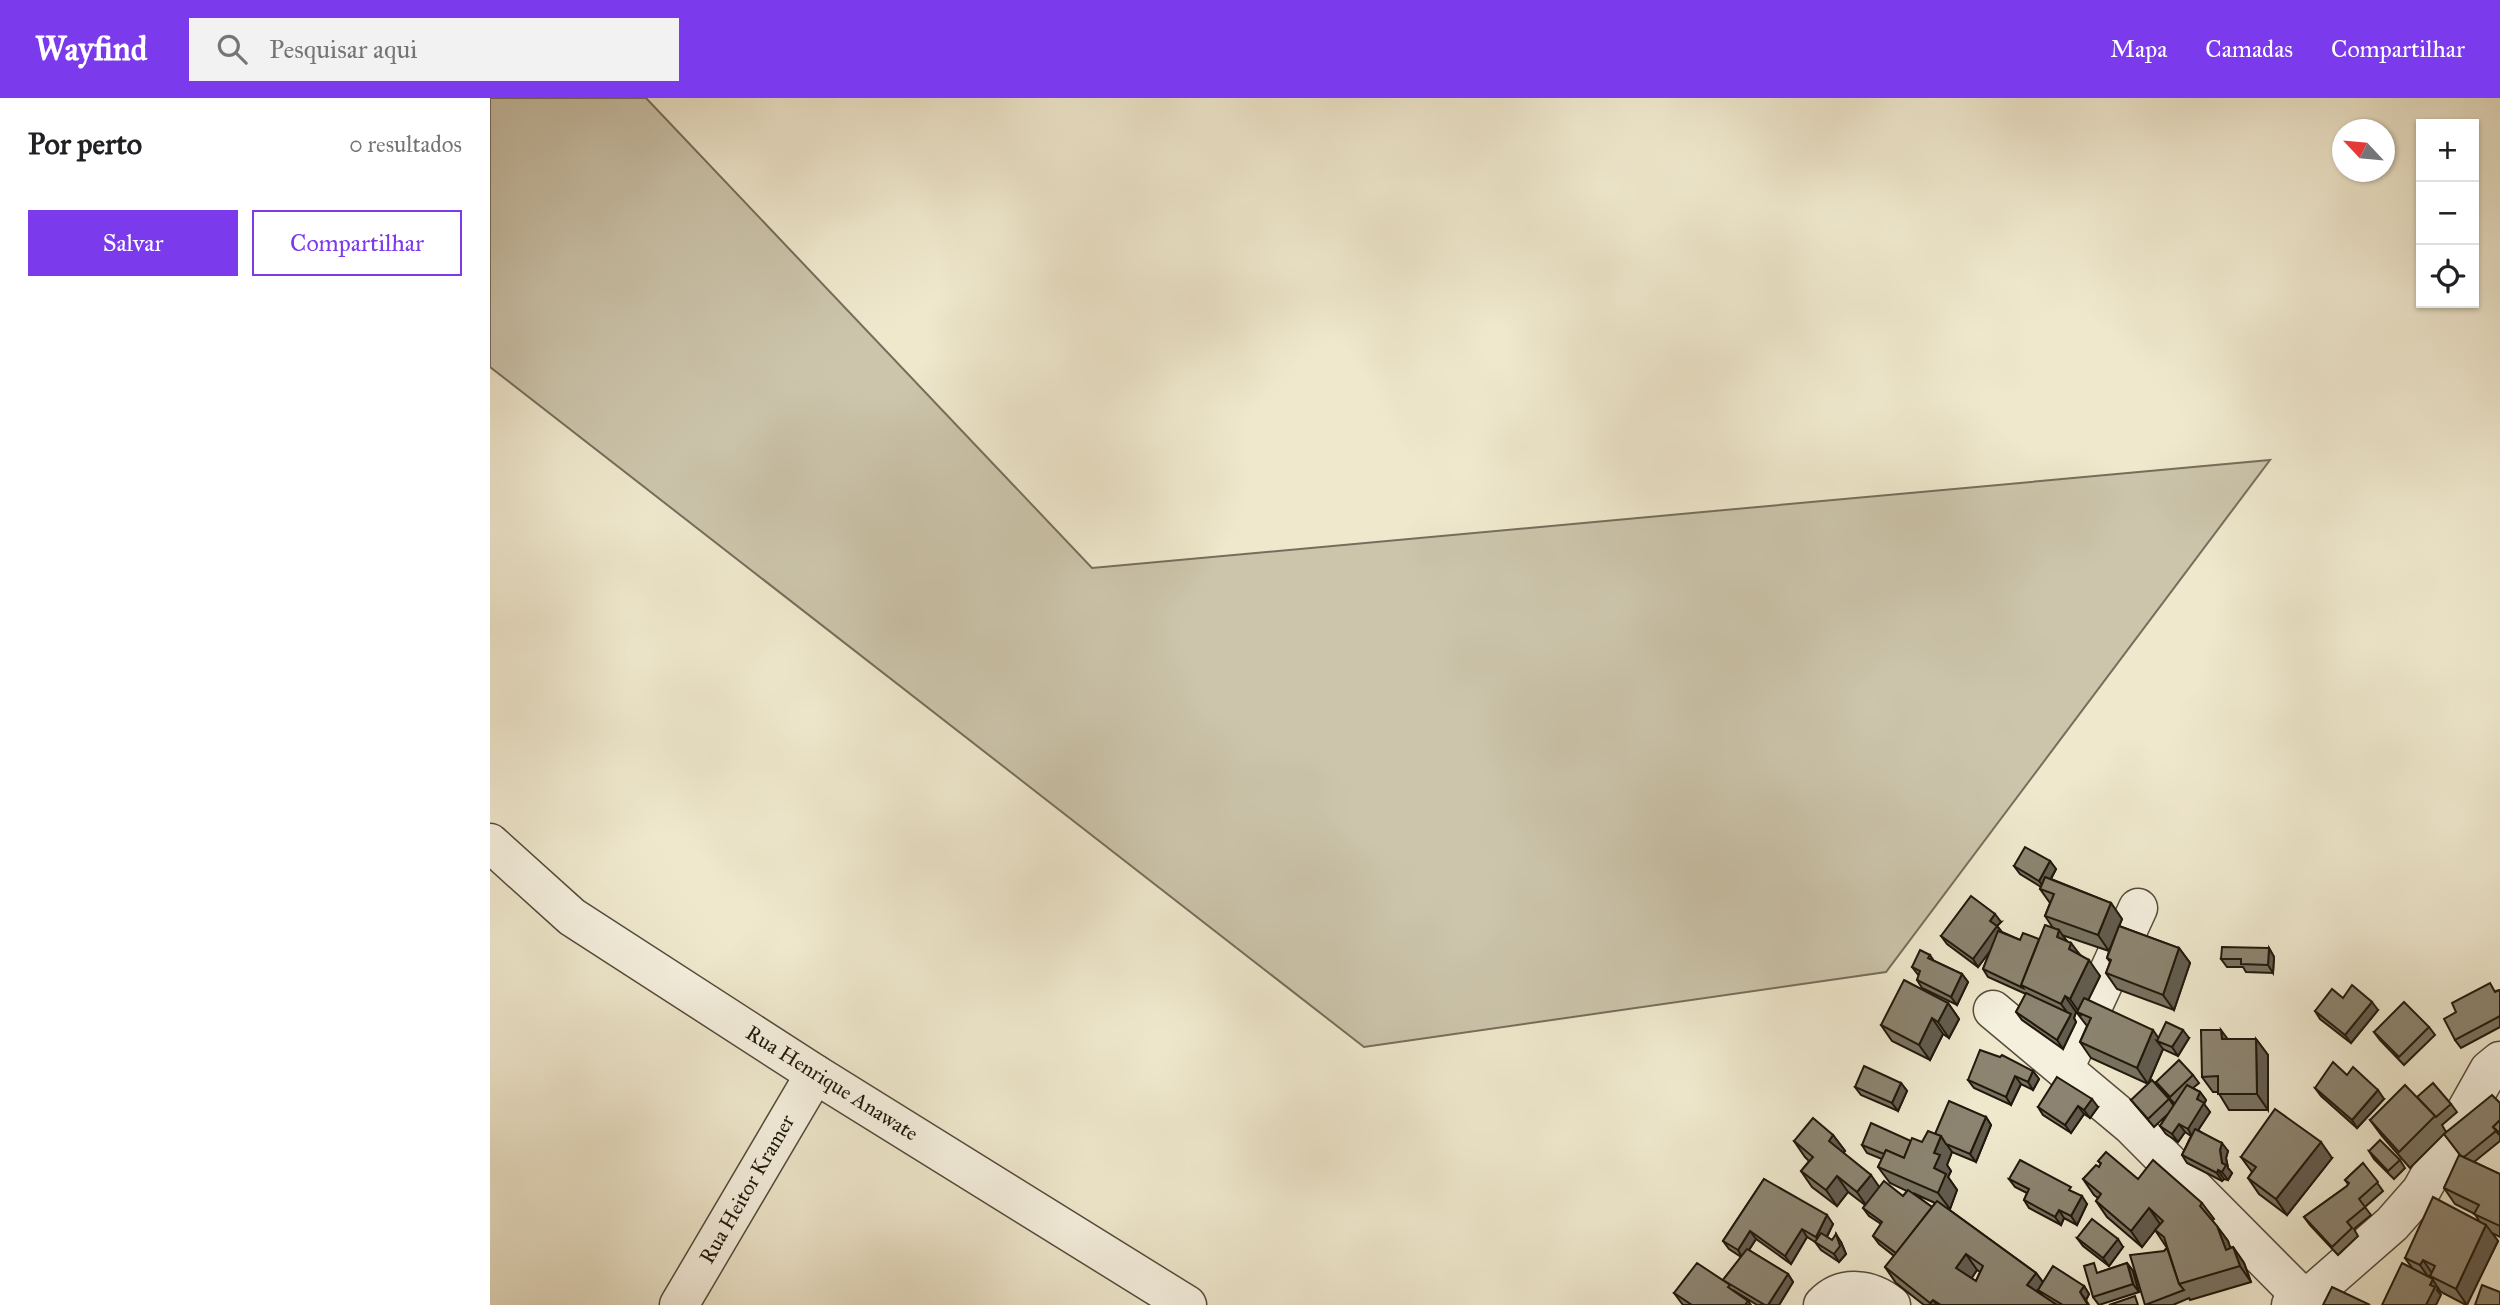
<!DOCTYPE html>
<html lang="pt">
<head>
<meta charset="utf-8">
<style>
  :root { --surface:#fff; --page:#f2f2f2; --text:#202124; --muted:#757577; --line:#e0e0e0; --accent:#7c3aed }
  body { margin:0; font-family:"IM FELL Great Primer",serif; background:var(--page); color:var(--text) }
  .controls { position:absolute; right:21px; top:21px; display:grid; overflow:hidden; border-radius:0px; box-shadow:0 2px 5px #0004 }
  .controls button { width:63px; height:63px; display:grid; place-items:center; padding:0; border:0; border-bottom:2px solid var(--line); background:var(--surface); color:var(--text); font:35px sans-serif }
  .compass { position:absolute; left:1842px; top:21px; width:63px; height:63px; border-radius:50%; background:var(--surface); box-shadow:0 2px 5px #0004; rotate:296deg }
  .list { margin:0; padding:0; list-style:none }
  h2 { display:flex; justify-content:space-between; align-items:center; height:91px; margin:0; padding:0 28px; font-size:30px }
  h2 small { font-size:23px; font-weight:400; color:var(--muted) }
  .actions { display:flex; gap:14px; padding:21px 28px }
  .actions a { flex:1; padding:16px 0; border:2px solid var(--accent); border-radius:0px; text-align:center; font-size:24px; color:var(--accent) }
  .actions .main { background:var(--accent); color:#fff }
  .icon { flex:none; width:38px; height:38px; fill:none; stroke:currentColor; stroke-width:2; stroke-linecap:round; stroke-linejoin:round }
  .map { position:relative; flex:none; width:2010px; height:1207px; overflow:hidden }
  header { display:flex; align-items:center; gap:42px; box-sizing:border-box; height:98px; padding:0 35px; background:var(--accent); color:#fff }
  header strong { font-size:33px }
  nav { display:flex; gap:38px; margin-inline-start:auto; font-size:24px }
  .search { width:490px; height:63px; background:var(--page); display:flex; align-items:center; gap:18px; box-sizing:border-box; padding:0 24px; border-radius:0px; color:var(--muted); font-size:26px }
  main { display:flex }
  aside { flex:1; background:var(--surface) }
  .map>svg:first-child { display:block }
  .green { fill:#ccc5ac; stroke:#766e5c; stroke-width:2 }
  .lines { fill:none; stroke-linecap:round; stroke-linejoin:round }
  .minor-casing { stroke:#544c3c; stroke-width:41 }
  .minor { stroke:#f5f0de; stroke-width:38 }
  .wall { fill:#787260; stroke:#21180c; stroke-width:2; fill-rule:evenodd }
  .shaded-wall { fill:#625c4e; stroke:#21180c; stroke-width:2 }
  .building { fill:#8c8470; stroke:#21180c; stroke-width:2; fill-rule:evenodd }
  .labels { text-anchor:middle; stroke-width:5; stroke-linejoin:round; paint-order:stroke }
  .street-label { font-size:21px; fill:#21180c; stroke:#f5f0de }
</style>
</head>
<body>
<header>
<strong>Wayfind</strong>
<div class="search"><svg class="icon" aria-label="search" viewBox="0 0 24 24"><circle cx="10" cy="10" r="6"/><path d="M15 15l6 6"/></svg>Pesquisar aqui</div>
<nav><a>Mapa</a><a>Camadas</a><a>Compartilhar</a></nav>
</header>
<main>
<aside>
<h2>Por perto<small>0 resultados</small></h2>
<ul class="list">
</ul>
<div class="actions"><a class="main">Salvar</a><a>Compartilhar</a></div>
</aside>
<div class="map">
<svg width="2010" height="1207" viewBox="0 0 2010 1207">
  <rect width="100%" height="100%" fill="#efe8cd"/>
  <filter id="stains"><feTurbulence type="fractalNoise" baseFrequency=".00286" numOctaves="4"/><feColorMatrix values="0 0 0 0 .2 0 0 0 0 .09 0 0 0 0 .02 0 0 0 .5 -.17"/></filter>
  <radialGradient id="worn" r=".72"><stop offset=".6" stop-color="#630" stop-opacity="0"/><stop offset="1" stop-color="#630" stop-opacity=".3"/></radialGradient>
  <path class="green" d="M0 0H156L602 470 1780 362 1396 874 874 949 0 269Z"/>
  <g class="lines">
    <g class="minor-casing">
      <g id="minor">
        <path d="M0 745 82 819 325 976 697 1207"/>
        <path d="M1503 912 1642 1028 1820 1207"/>
        <path d="M1574 971 1648 810"/>
        <path d="M189 1207 325 976"/>
        <path d="M1333 1207C1353 1186 1381 1191 1401 1207"/>
        <path d="M1801 1207 1815 1202 1902 1126 1931 1093 1999 972 2010 963"/>
      </g>
    </g>
    <use href="#minor" class="minor"/>
  </g>
  <g class="wall">
    <path d="M1560 763 1566 771 1561 781 1621 805 1632 821 1629 828 1689 850 1700 865 1684 912 1627 891 1616 875 1620 864 1617 860 1619 853 1572 837 1577 843 1610 878 1598 902 1669 940H1699L1688 958 1673 951 1658 986 1601 960 1590 944 1597 928 1587 915 1586 914 1584 920 1586 924 1573 951 1532 922 1526 914 1536 896 1498 879 1493 871 1500 853 1488 869 1457 846 1451 838 1511 824 1507 828 1512 834 1530 842 1549 841 1563 830 1555 818 1560 805 1550 791 1551 789 1530 776 1524 768Z"/>
    <path d="M1779 850 1784 859 1783 875 1756 874 1753 869H1737L1731 861Z"/>
    <path d="M1440 857 1444 863 1472 876 1478 884 1467 907 1432 890 1427 882 1429 878 1422 869Z"/>
    <path d="M2010 892V929L1971 950 1965 942 2006 893Z"/>
    <path d="M1853 900 1888 912 1861 945 1830 921 1825 913Z"/>
    <path d="M1458 905 1469 921 1459 940 1453 936 1440 962 1402 943 1391 927Z"/>
    <path d="M1939 929 1945 937 1914 967 1890 942 1884 934Z"/>
    <path d="M1738 941H1766L1778 957V1012H1739L1728 994H1723L1712 979Z"/>
    <path d="M1543 973 1549 981 1543 992 1531 986 1521 1007 1484 990 1478 982Z"/>
    <path d="M1703 977 1709 985 1703 990 1710 994 1716 1002 1714 1006 1720 1014 1708 1032 1738 1053 1736 1060 1738 1070 1742 1075 1738 1082 1734 1081 1732 1083 1697 1065 1692 1057 1701 1038 1695 1034 1688 1044 1676 1036 1670 1028 1678 1016 1664 1029 1641 1002 1679 1001 1684 1008 1685 1006 1671 992 1666 984Z"/>
    <path d="M1411 985 1417 993 1408 1013 1371 997 1365 989Z"/>
    <path d="M1825 990 1894 1001 1867 1030 1831 998Z"/>
    <path d="M2010 1005V1043L1984 1064 2010 1076V1139L2002 1135 2008 1143 1976 1207 1951 1194 1948 1190 1947 1192 1951 1197 1923 1171 1915 1160 1989 1123 1985 1116 1965 1106 1954 1090 1970 1057 1954 1036 1920 1070 1892 1038 1880 1022 1961 1006 1967 1014 1952 1027 1956 1034Z"/>
    <path d="M1548 1009H1608L1600 1020 1594 1016 1581 1035 1553 1017Z"/>
    <path d="M1496 1019 1501 1027 1486 1064 1462 1054 1457 1067 1461 1073 1458 1079 1467 1092 1460 1111 1457 1110 1546 1175 1553 1184 1594 1188 1599 1196 1596 1202 1599 1207H1434L1406 1185 1395 1169 1404 1158 1389 1146 1383 1138 1391 1126 1379 1118 1373 1110 1375 1107 1358 1094 1347 1108 1322 1089 1311 1073 1319 1063 1315 1059 1304 1043 1343 1037 1355 1053 1353 1055 1389 1089 1413 1098 1417 1093 1400 1085 1388 1069 1392 1061 1377 1055 1372 1047 1421 1043 1432 1044 1445 1036ZM1423 1095 1445 1105 1442 1109ZM1487 1172 1490 1174 1486 1183 1481 1180Z"/>
    <path d="M1879 1053 1910 1062 1915 1070 1904 1081 1884 1061Z"/>
    <path d="M1751 1059 1842 1060 1797 1117 1769 1096 1758 1080 1762 1074Z"/>
    <path d="M1608 1063 1648 1081 1712 1105 1724 1121 1722 1122 1738 1143 1740 1150 1743 1149 1754 1165 1761 1184 1700 1202 1699 1200 1683 1207H1655L1674 1153 1677 1150 1665 1132 1652 1149 1617 1119 1606 1103 1608 1100 1604 1097 1593 1081 1609 1069 1611 1066Z"/>
    <path d="M1873 1065 1893 1093 1875 1109 1881 1117 1864 1131 1868 1138 1848 1157 1820 1127 1814 1119 1857 1088 1858 1086 1855 1082Z"/>
    <path d="M1274 1081 1343 1126 1337 1139 1342 1142 1351 1144 1356 1156 1349 1164 1331 1152 1325 1144 1317 1139 1301 1166 1266 1141 1259 1152 1298 1176 1303 1184 1289 1207H1267L1243 1192 1258 1203 1261 1207H1193L1184 1195 1235 1184 1233 1182 1251 1159 1239 1151 1233 1143Z"/>
    <path d="M1519 1081 1585 1095 1597 1106 1587 1127 1574 1120 1571 1127 1539 1110 1534 1102 1537 1095 1525 1089Z"/>
    <path d="M1587 1140 1633 1149 1619 1168 1593 1148Z"/>
    <path d="M1637 1165 1643 1173 1649 1194 1609 1207 1603 1199 1610 1174Z"/>
  </g>
  <g class="shaded-wall">
    <path d="M1560 763 1566 771 1555 791 1549 783Z"/>
    <path d="M1621 805 1632 821 1619 853 1608 837Z"/>
    <path d="M1505 816 1511 824 1507 828 1513 836 1488 869 1483 861 1500 823Z"/>
    <path d="M1569 832 1580 848 1581 845 1593 861 1590 866 1567 839Z"/>
    <path d="M1689 850 1700 865 1684 912 1673 897Z"/>
    <path d="M1779 850 1784 859 1783 875 1778 867Z"/>
    <path d="M1599 862 1610 878 1591 917 1580 901Z"/>
    <path d="M1472 876 1478 884 1467 907 1461 899Z"/>
    <path d="M1575 898 1586 914 1584 920 1586 924 1573 951 1567 942 1580 918 1571 906Z"/>
    <path d="M1882 904 1888 912 1861 945 1855 937Z"/>
    <path d="M1458 905 1469 921 1459 940 1448 924Z"/>
    <path d="M1442 920 1453 936 1440 962 1429 947Z"/>
    <path d="M1663 932 1672 945 1667 943 1673 951 1658 986 1647 970Z"/>
    <path d="M1693 932 1699 940 1688 958 1682 949Z"/>
    <path d="M1731 932 1743 948 1732 941Z"/>
    <path d="M1766 941 1778 957V1012L1767 996Z"/>
    <path d="M1543 973 1549 981 1543 992 1538 984Z"/>
    <path d="M1525 978 1531 986 1521 1007 1516 999Z"/>
    <path d="M1411 985 1417 993 1408 1013 1402 1005Z"/>
    <path d="M1888 992 1894 1001 1867 1030 1862 1022Z"/>
    <path d="M1710 994 1716 1002 1714 1006 1720 1014 1703 1040 1698 1031 1707 1001Z"/>
    <path d="M1602 1001 1608 1009 1600 1020 1594 1012Z"/>
    <path d="M1588 1008 1594 1016 1581 1035 1575 1027Z"/>
    <path d="M1496 1019 1501 1027 1486 1064 1480 1056Z"/>
    <path d="M1689 1026 1695 1034 1688 1044 1682 1036Z"/>
    <path d="M1343 1037 1355 1053 1350 1059 1339 1043Z"/>
    <path d="M1451 1038 1462 1054 1457 1067 1461 1073 1458 1079 1467 1092 1460 1111 1448 1095 1444 1070V1055Z"/>
    <path d="M1831 1044 1842 1060 1797 1117 1786 1101Z"/>
    <path d="M1732 1045 1738 1053 1736 1060 1738 1070 1742 1075 1738 1082 1732 1074V1065L1730 1052Z"/>
    <path d="M1728 1072 1734 1081 1732 1083 1727 1075Z"/>
    <path d="M1381 1077 1392 1093 1378 1110 1367 1094Z"/>
    <path d="M1347 1078 1358 1094 1347 1108 1336 1092Z"/>
    <path d="M1592 1098 1597 1106 1587 1127 1581 1118Z"/>
    <path d="M1659 1110 1670 1126 1652 1149 1641 1133Z"/>
    <path d="M1569 1112 1574 1120 1571 1127 1565 1119Z"/>
    <path d="M1337 1117 1343 1126 1332 1148 1326 1139Z"/>
    <path d="M1996 1127 2008 1143 1977 1207 1966 1191Z"/>
    <path d="M1727 1128 1738 1143 1747 1168 1736 1152Z"/>
    <path d="M1312 1131 1317 1139 1301 1166 1295 1158Z"/>
    <path d="M1260 1133 1266 1141 1253 1161 1248 1152Z"/>
    <path d="M1346 1136 1351 1144 1356 1156 1349 1164 1344 1156Z"/>
    <path d="M1628 1141 1633 1149 1619 1168 1613 1160Z"/>
    <path d="M1743 1149 1754 1165 1761 1184 1750 1168Z"/>
    <path d="M1476 1156 1487 1172 1478 1186 1466 1170Z"/>
    <path d="M1933 1162 1944 1178H1940L1942 1181 1941 1183 1930 1167Z"/>
    <path d="M1637 1165 1643 1173 1649 1194 1643 1186Z"/>
    <path d="M1546 1175 1558 1191 1548 1192 1553 1198 1537 1187Z"/>
    <path d="M1298 1176 1303 1184 1289 1207H1278Z"/>
    <path d="M1943 1182 1948 1190 1947 1192 1951 1197 1946 1207H1936L1940 1187Z"/>
    <path d="M1594 1188 1599 1196 1596 1202 1590 1194Z"/>
    <path d="M1443 1202 1447 1207H1442L1440 1205Z"/>
  </g>
  <g class="building">
    <path d="M1535 749 1560 763 1549 783 1524 768Z"/>
    <path d="M1555 779 1621 805 1608 837 1555 818 1564 796 1550 791Z"/>
    <path d="M1481 798 1505 816 1500 823 1507 828 1483 861 1451 838Z"/>
    <path d="M1555 827 1569 832 1567 839 1581 845 1579 851 1599 862 1580 901 1575 898 1571 906 1531 887Z"/>
    <path d="M1629 828 1689 850 1673 897 1616 875 1621 862 1617 860Z"/>
    <path d="M1508 833 1530 842 1533 835 1549 841 1531 887 1533 890 1493 871Z"/>
    <path d="M1732 849 1779 850 1778 867 1751 866V861H1731Z"/>
    <path d="M1430 852 1440 857 1438 860 1472 876 1461 899 1427 882 1430 873 1422 869Z"/>
    <path d="M1414 882 1458 905 1448 924 1442 920 1429 947 1391 927Z"/>
    <path d="M2000 885 2005 894 2010 892V918L1965 942 1954 921 1966 914 1962 905Z"/>
    <path d="M1862 887 1882 904 1855 937 1825 913 1842 891 1853 900Z"/>
    <path d="M1536 895 1581 916 1567 942 1526 914Z"/>
    <path d="M1594 900 1663 932 1647 970 1590 944 1601 920 1587 914Z"/>
    <path d="M1914 904 1939 929 1909 959 1884 934Z"/>
    <path d="M1676 924 1693 932 1682 949 1667 943Z"/>
    <path d="M1711 932H1731L1732 941H1766L1767 996H1728V978L1712 979Z"/>
    <path d="M1490 952 1510 959 1512 957 1543 973 1538 984 1525 978 1516 999 1478 982Z"/>
    <path d="M1689 962 1703 977 1680 999 1666 984Z"/>
    <path d="M1843 964 1857 977 1863 969 1888 992 1862 1022 1825 990Z"/>
    <path d="M1374 968 1411 985 1402 1005 1365 989Z"/>
    <path d="M1567 979 1602 1001 1594 1012 1588 1008 1575 1027 1548 1009Z"/>
    <path d="M1662 982 1679 1001 1658 1021 1641 1002Z"/>
    <path d="M1943 985 1961 1006 1946 1019 1927 999Z"/>
    <path d="M1697 987 1710 994 1707 1001 1714 1005 1698 1031 1689 1026 1682 1036 1670 1028Z"/>
    <path d="M1915 987 1945 1018 1909 1054 1880 1022Z"/>
    <path d="M2002 997 2010 1005V1022L2003 1029 2009 1037 2006 1033 1974 1059 1971 1058 1954 1036Z"/>
    <path d="M1459 1003 1496 1019 1480 1056 1456 1046 1451 1038 1445 1036Z"/>
    <path d="M1785 1011 1831 1044 1786 1101 1758 1080 1766 1069 1751 1059Z"/>
    <path d="M1323 1020 1343 1037 1339 1043 1381 1077 1367 1094 1347 1078 1336 1092 1311 1073 1323 1059 1304 1043Z"/>
    <path d="M2010 1022V1035L2003 1029Z"/>
    <path d="M1381 1025 1421 1043 1414 1060 1396 1052 1394 1056 1372 1047Z"/>
    <path d="M1705 1031 1732 1045 1730 1052 1732 1065 1736 1067 1732 1074 1728 1072 1727 1075 1692 1057Z"/>
    <path d="M1438 1033 1451 1038 1444 1055 1450 1057 1444 1070 1456 1076 1448 1095 1388 1069 1396 1052 1414 1060 1422 1040 1432 1044Z"/>
    <path d="M1890 1042 1910 1062 1898 1073 1879 1053Z"/>
    <path d="M1616 1054 1648 1081 1663 1062 1712 1105 1710 1108 1727 1128 1736 1152 1743 1149 1750 1168 1689 1186 1674 1139 1665 1132 1673 1123 1659 1110 1641 1133 1606 1103 1611 1096 1593 1081 1606 1067 1609 1069 1611 1065 1608 1063Z"/>
    <path d="M1969 1057 2010 1076V1128L1984 1116 1989 1107 1954 1090Z"/>
    <path d="M1530 1062 1581 1089 1579 1092 1592 1098 1581 1118 1569 1112 1565 1119 1534 1102 1539 1091 1519 1081Z"/>
    <path d="M1873 1065 1888 1084 1869 1101 1875 1109 1857 1124 1862 1130 1842 1149 1814 1119 1857 1088 1859 1085 1855 1082Z"/>
    <path d="M1274 1081 1337 1117 1326 1139 1312 1131 1295 1158 1260 1133 1248 1152 1233 1143Z"/>
    <path d="M1394 1083 1413 1098 1418 1092 1442 1109 1406 1155 1383 1138 1392 1124 1373 1110Z"/>
    <path d="M1943 1099 1996 1127 1966 1191 1940 1178 1945 1168 1933 1162 1930 1167 1915 1160Z"/>
    <path d="M1447 1103 1546 1175 1537 1187 1567 1207H1451L1443 1202 1440 1205 1395 1169ZM1476 1156 1493 1168 1486 1183 1466 1170Z"/>
    <path d="M1602 1121 1628 1141 1613 1160 1587 1140Z"/>
    <path d="M1331 1135 1342 1142 1346 1136 1350 1148 1344 1156 1325 1144Z"/>
    <path d="M1677 1150 1689 1186 1694 1192 1655 1207 1640 1157 1674 1153Z"/>
    <path d="M1257 1151 1298 1176 1278 1207H1275L1233 1182Z"/>
    <path d="M1207 1165 1240 1187 1238 1189 1258 1203 1255 1207H1202L1184 1195Z"/>
    <path d="M1604 1165 1607 1175 1637 1165 1643 1186 1603 1199 1594 1168Z"/>
    <path d="M1912 1165 1943 1181 1940 1187 1945 1189 1936 1207H1892Z"/>
    <path d="M1563 1168 1594 1188 1590 1194 1598 1207H1573L1548 1192Z"/>
    <path d="M1992 1187 2010 1194V1207H1985Z"/>
    <path d="M1842 1189 1880 1207H1833Z"/>
    <path d="M1645 1198 1648 1207H1619Z"/>
  </g>
  <g class="labels">
    <g class="street-label">
      <text transform="translate(342 985) rotate(32)" y="7">Rua Henrique Anawate</text>
      <text transform="translate(257 1091) rotate(-60)" y="7">Rua Heitor Kramer</text>
    </g>
  </g>
  <rect width="100%" height="100%" filter="url(#stains)"/>
  <rect width="100%" height="100%" fill="url(#worn)"/>
</svg>
<div class="controls">
<button>+</button>
<button>−</button>
<button><svg class="icon" aria-label="locate" viewBox="0 0 24 24"><circle cx="12" cy="12" r="6"/><path d="M12 2v4M12 18v4M2 12h4M18 12h4"/></svg></button>
</div>
<svg class="compass" viewBox="-18 -18 36 36"><path d="M0-13l5 13h-10z" fill="#e53935"/><path d="M0 13l5-13h-10z" fill="#757577"/></svg>
</div>
</main>
</body>
</html>
